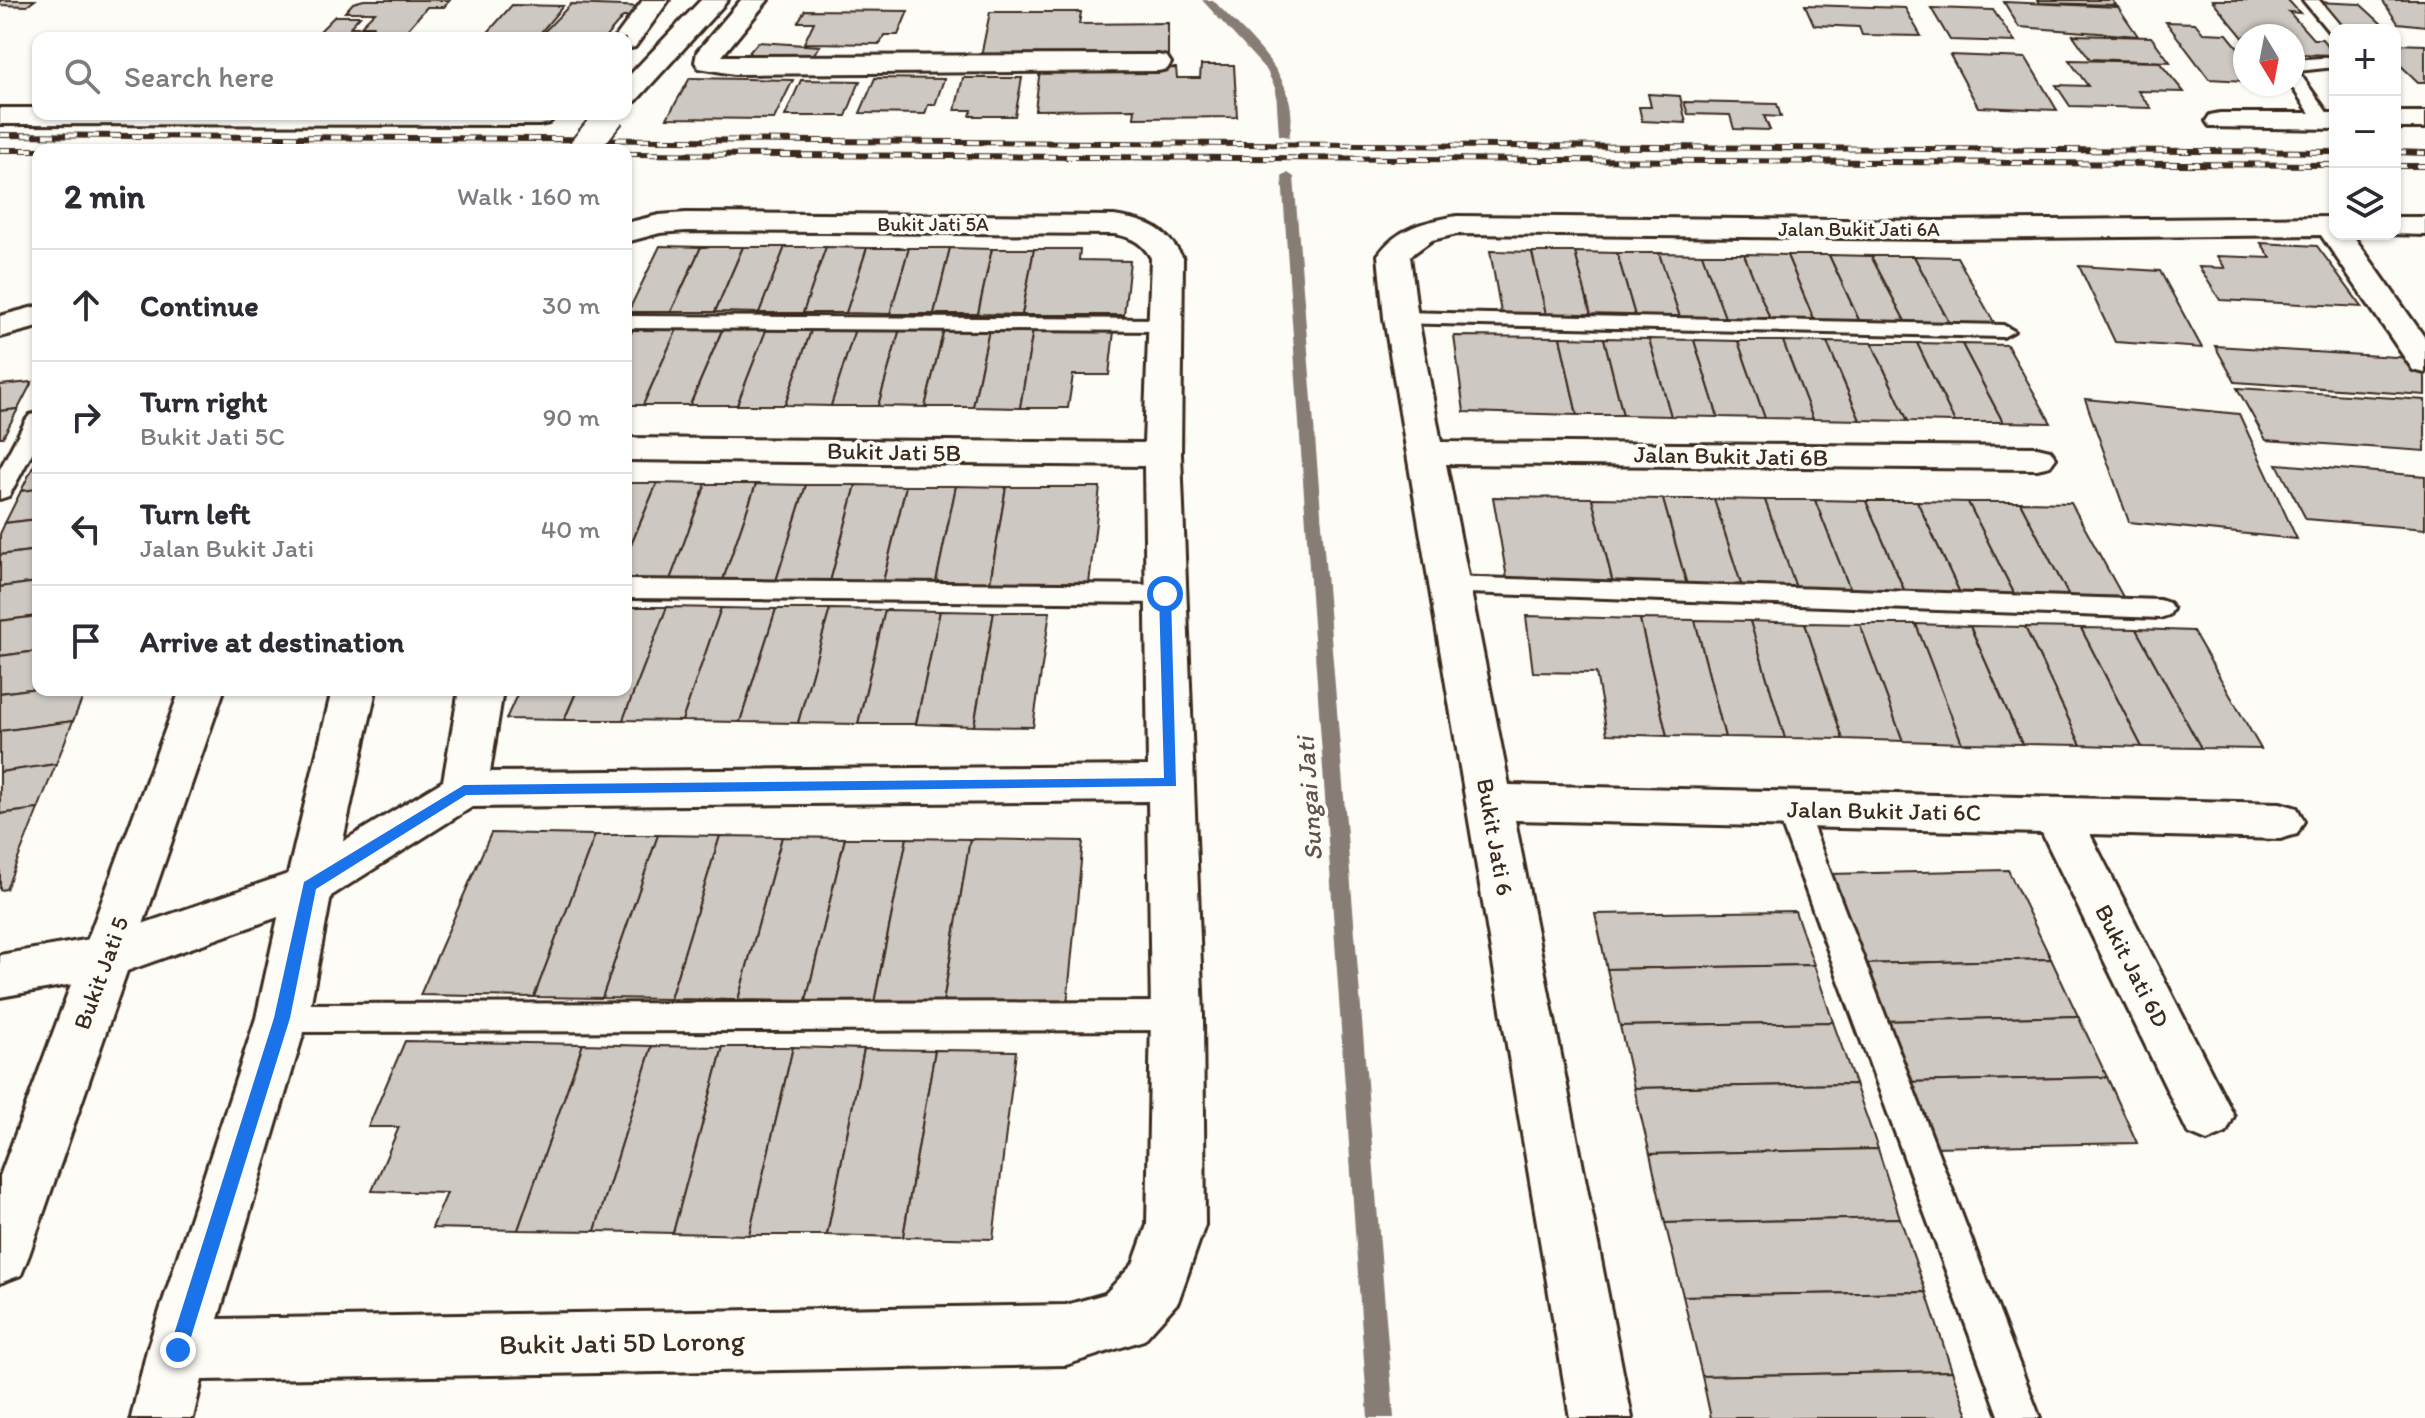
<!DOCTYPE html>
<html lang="en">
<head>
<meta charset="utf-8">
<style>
  :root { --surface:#fff; --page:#f7f7f7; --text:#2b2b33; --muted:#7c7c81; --line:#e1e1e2 }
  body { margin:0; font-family:Itim,sans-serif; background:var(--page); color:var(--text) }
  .controls { position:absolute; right:24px; top:24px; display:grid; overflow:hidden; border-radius:16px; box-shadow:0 2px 6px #0004 }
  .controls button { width:72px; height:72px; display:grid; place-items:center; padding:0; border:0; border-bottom:2px solid var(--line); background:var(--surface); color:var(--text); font:40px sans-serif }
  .compass { position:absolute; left:2233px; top:24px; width:72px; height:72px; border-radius:50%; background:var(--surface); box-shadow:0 2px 6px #0004; rotate:170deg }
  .stop { position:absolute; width:24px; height:24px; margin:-18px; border:6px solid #1a73e8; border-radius:50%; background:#fff }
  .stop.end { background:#1a73e8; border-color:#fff; box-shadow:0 2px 8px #0008 }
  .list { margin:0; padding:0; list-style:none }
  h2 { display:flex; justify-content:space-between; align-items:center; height:104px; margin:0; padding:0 32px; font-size:34px }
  h2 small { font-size:26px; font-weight:400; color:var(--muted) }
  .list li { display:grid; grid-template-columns:52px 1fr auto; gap:24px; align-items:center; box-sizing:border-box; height:112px; padding:0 32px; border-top:2px solid var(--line) }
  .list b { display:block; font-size:30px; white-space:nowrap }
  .list p { margin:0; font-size:26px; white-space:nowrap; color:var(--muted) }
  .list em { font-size:26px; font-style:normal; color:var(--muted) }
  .icon { flex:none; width:44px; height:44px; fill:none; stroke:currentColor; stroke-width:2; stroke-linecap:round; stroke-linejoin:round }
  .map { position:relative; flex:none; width:2425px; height:1418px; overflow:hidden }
  .search { position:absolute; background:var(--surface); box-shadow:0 2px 6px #0004; left:32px; top:32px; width:600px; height:88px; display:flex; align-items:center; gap:20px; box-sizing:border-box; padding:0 28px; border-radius:16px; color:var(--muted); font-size:30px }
  .panel { position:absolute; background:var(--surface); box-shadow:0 2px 6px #0004; left:32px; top:144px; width:600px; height:552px; border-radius:16px }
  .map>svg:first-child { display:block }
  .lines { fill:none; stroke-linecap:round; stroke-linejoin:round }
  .stream { fill:#887d74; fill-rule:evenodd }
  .building { fill:#cdc8c2; stroke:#3b2a1e; stroke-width:2 }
  .service-casing { stroke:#3b2a1e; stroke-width:6 }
  .minor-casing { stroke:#3b2a1e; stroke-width:6 }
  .tertiary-casing { stroke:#3b2a1e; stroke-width:6 }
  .service { fill:#fdfcf7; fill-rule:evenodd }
  .minor { fill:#fdfcf7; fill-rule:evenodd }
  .tertiary { fill:#fdfcf7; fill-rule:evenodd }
  .rail-casing { stroke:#3b2a1e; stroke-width:6 }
  .rail { stroke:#fdfcf7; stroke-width:4; stroke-dasharray:11; stroke-linecap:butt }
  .tertiary-bridge-casing { stroke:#3b2a1e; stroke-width:32; stroke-linecap:butt }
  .tertiary-bridge { stroke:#fdfcf7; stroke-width:28 }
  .route { fill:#1a73e8 }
  .labels { text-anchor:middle; stroke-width:7; stroke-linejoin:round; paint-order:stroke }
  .far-street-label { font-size:20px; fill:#3b2a1e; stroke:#fdfcf7 }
  .street-label { font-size:24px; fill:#3b2a1e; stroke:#fdfcf7 }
  .water-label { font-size:26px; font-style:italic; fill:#615349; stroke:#fdfcf7 }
  .near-street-label { font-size:28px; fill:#3b2a1e; stroke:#fdfcf7 }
</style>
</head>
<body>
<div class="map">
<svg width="2425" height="1418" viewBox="0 0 2425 1418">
  <rect width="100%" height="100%" fill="#fdfcf7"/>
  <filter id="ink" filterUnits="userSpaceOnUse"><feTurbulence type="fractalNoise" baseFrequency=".0125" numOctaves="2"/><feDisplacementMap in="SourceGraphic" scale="16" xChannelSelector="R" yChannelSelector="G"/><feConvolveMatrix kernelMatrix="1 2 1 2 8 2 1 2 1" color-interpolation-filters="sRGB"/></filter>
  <g filter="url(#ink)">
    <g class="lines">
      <g class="stream">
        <path d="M1202 0H1213C1248 38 1304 79 1289 137L1279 135 1276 90 1267 71Z"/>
        <path d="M1288 173 1294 177 1394 1418H1368L1282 177Z"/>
      </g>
    </g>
    <g class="building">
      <path d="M0 0H35L27 6 0 5Z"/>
      <path d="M364 0H450L444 7H427L400 38H362L373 26H361L375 12H345L353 3Z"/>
      <path d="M2038 0H2112L2116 5 2040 3Z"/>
      <path d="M2212 0H2288L2300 13 2289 12 2313 39H2322L2335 55 2293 54V36H2245V40Z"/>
      <path d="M2382 0H2425V26L2398 23Z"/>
      <path d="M2004 2 2118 7 2138 36 2019 27Z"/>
      <path d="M2316 2 2360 4 2384 26 2339 25Z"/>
      <path d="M571 4 646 7 637 17H623L605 38H538Z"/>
      <path d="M512 5 563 6 536 38H483Z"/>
      <path d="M1805 5 1905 8 1921 36 1862 35 1859 27 1814 25Z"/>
      <path d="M1931 8 1993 10 2015 42 1950 40Z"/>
      <path d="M805 10 908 11 898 35H884L880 44 804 43 814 22H798Z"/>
      <path d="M990 12H1081L1079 24 1168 23V60L980 61Z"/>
      <path d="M335 16H360L350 27H369L359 38H313Z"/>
      <path d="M2166 22 2195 23 2203 33 2227 34 2245 56V81L2209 79Z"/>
      <path d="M2073 35 2151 37 2170 62 2090 59Z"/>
      <path d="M758 42 820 46 805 65 742 61Z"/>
      <path d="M2395 44 2425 45V82H2418L2395 60Z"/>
      <path d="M1950 55 2026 58 2057 110 1978 107Z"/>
      <path d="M2069 60 2159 62 2184 92 2138 91 2151 108 2070 106 2056 85 2088 86Z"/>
      <path d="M1201 65H1234L1237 117 1134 118 1135 109 1035 110 1040 69 1176 68 1177 78H1200Z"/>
      <path d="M690 78 793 80 774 119 667 118Z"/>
      <path d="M875 78 944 79 935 105H928L925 114 860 113Z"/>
      <path d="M963 78H1022L1015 116H970L972 110H955Z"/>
      <path d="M801 80 860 81 846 116H785Z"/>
      <path d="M1648 94 1680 96 1686 123 1642 121 1639 107H1651Z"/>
      <path d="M1684 102 1777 104 1781 117 1764 116 1770 130 1734 129 1730 115 1688 114Z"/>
      <path d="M2261 243 2317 246 2362 307 2220 300 2199 267 2225 268 2217 256 2271 258Z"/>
      <path d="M660 246 701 247 671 312H628Z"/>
      <path d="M701 247H743L715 312H671Z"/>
      <path d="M743 247H785L759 313 715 312Z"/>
      <path d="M785 247H826L803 313H759Z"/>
      <path d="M826 247 867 248 846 313H803Z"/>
      <path d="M867 248H909L890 314 846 313Z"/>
      <path d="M909 248H950L934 314H890Z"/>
      <path d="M950 248 992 249 978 314H934Z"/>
      <path d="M992 249H1034L1022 315 978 314Z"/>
      <path d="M1034 249H1080L1079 260 1130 261 1124 315H1022Z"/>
      <path d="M1490 251 1532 252 1547 318H1502Z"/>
      <path d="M1532 252H1575L1592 319 1547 318Z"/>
      <path d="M1575 252 1617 253 1636 319H1592Z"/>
      <path d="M1617 253H1659L1681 320 1636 319Z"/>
      <path d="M1659 253 1702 254 1726 320H1681Z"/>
      <path d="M1702 254H1744L1771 321 1726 320Z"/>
      <path d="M1744 254 1787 255 1815 322 1771 321Z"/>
      <path d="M1787 255H1829L1860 322H1815Z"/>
      <path d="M1829 255 1871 256 1906 323 1860 322Z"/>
      <path d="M1871 256H1914L1950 324 1906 323Z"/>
      <path d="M1914 256 1957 257 1995 324H1950Z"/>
      <path d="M2079 266 2160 271 2202 348 2115 342Z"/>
      <path d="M634 327H678L643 405H626V344Z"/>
      <path d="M678 327 723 328 690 405H643Z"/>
      <path d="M723 328H767L737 405H690Z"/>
      <path d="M767 328H812L785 405H737Z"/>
      <path d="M812 328 855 329 831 406 785 405Z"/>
      <path d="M855 329H900L878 406H831Z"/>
      <path d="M900 329H944L925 407 878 406Z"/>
      <path d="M944 329 989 330 973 407H925Z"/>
      <path d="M989 330H1033L1020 408 973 407Z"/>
      <path d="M1033 330 1114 331 1109 375H1073L1068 408H1020Z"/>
      <path d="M1454 336 1560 337 1577 415 1464 412Z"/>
      <path d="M1560 337 1604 338 1623 415H1577Z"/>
      <path d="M1604 338 1649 339 1671 416 1623 415Z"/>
      <path d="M1649 339 1694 340 1718 417 1671 416Z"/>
      <path d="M1694 340 1738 341 1765 418 1718 417Z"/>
      <path d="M1738 341H1783L1813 419 1765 418Z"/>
      <path d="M1783 341 1827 342 1860 420 1813 419Z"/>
      <path d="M1827 342 1872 343 1908 421 1860 420Z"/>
      <path d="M1872 343H1917L1955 422 1908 421Z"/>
      <path d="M1917 343 1962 344 2003 422H1955Z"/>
      <path d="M1962 344 2007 345 2051 423 2003 422Z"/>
      <path d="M2215 346 2412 358 2425 377V395L2235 382Z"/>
      <path d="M32 382 18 409 0 411V385Z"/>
      <path d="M2237 388 2425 400V451L2266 440Z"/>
      <path d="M2085 399 2239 414 2297 539 2129 522Z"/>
      <path d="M18 409 3 437H0V411Z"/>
      <path d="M36 461 38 489 21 491Z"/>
      <path d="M2277 464 2425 476V529L2306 519Z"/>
      <path d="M626 483H657L626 557Z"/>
      <path d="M657 483 706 484 670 580 626 579V557Z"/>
      <path d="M706 484H756L723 580H670Z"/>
      <path d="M756 484 806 485 776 581 723 580Z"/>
      <path d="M806 485H856L830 582 776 581Z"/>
      <path d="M856 485 906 486 883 582H830Z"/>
      <path d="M906 486H956L936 582H883Z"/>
      <path d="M956 486 1006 487 990 583 936 582Z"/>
      <path d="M1006 487H1100L1089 584 990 583Z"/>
      <path d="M38 489V519L5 523 21 491Z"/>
      <path d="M1493 497 1592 498 1615 591 1509 590Z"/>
      <path d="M1592 498 1663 499 1689 592 1615 591Z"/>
      <path d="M1663 499H1714L1744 593 1689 592Z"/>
      <path d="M1714 499 1765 500 1798 593H1744Z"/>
      <path d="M1765 500H1815L1852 594 1798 593Z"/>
      <path d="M1815 500 1866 501 1906 594H1852Z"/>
      <path d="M1866 501H1917L1961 595 1906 594Z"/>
      <path d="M1917 501 1968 502 2015 595H1961Z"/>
      <path d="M1968 502H2020L2069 596 2015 595Z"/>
      <path d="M2020 502 2071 503 2123 597 2069 596Z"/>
      <path d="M38 519V550L0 555V534L5 523Z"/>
      <path d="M38 550V582L0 587V555Z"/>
      <path d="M38 582V616L0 621V587Z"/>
      <path d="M626 607H667L623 720H564L577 690H626Z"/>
      <path d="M667 607 721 608 682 721 623 720Z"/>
      <path d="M721 608 776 609 740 722 682 721Z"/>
      <path d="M776 609H830L798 723 740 722Z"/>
      <path d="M830 609 885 610 858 724 798 723Z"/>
      <path d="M885 610 940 611 916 724H858Z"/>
      <path d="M940 611 994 612 974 726 916 724Z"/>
      <path d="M994 612H1050L1033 727 974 726Z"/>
      <path d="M38 616V651L0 656V621Z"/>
      <path d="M1526 616 1640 619 1667 736 1607 734 1596 673 1533 672Z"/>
      <path d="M1640 619 1695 620 1725 737 1667 736Z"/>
      <path d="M1695 620 1750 621 1785 738 1725 737Z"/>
      <path d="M1750 621 1805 623 1843 739 1785 738Z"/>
      <path d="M1805 623 1860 624 1903 741 1843 739Z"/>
      <path d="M1860 624H1916L1962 743 1903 741Z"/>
      <path d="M1916 624 1970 626 2022 744 1962 743Z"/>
      <path d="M1970 626 2025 627 2081 745 2022 744Z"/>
      <path d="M2025 627 2081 628 2142 747 2081 745Z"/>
      <path d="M2081 628 2136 629 2201 748 2142 747Z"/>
      <path d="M2136 629 2193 631 2261 749 2201 748Z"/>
      <path d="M38 651V688L0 693V656Z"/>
      <path d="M38 688 86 690 73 721 0 731V693Z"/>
      <path d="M519 690H577L564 720 506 719Z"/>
      <path d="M73 721 56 764 0 772V731Z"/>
      <path d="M56 764 38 809 0 814V772Z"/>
      <path d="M38 809 6 889 0 890V814Z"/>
      <path d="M491 833 595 835 534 997 420 995Z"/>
      <path d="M595 835H658L602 998 534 997Z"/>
      <path d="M658 835 720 836 670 999 602 998Z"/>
      <path d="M720 836 782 837 738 1000 670 999Z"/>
      <path d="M782 837 845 838 806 1001 738 1000Z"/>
      <path d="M845 838H907L874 1003 806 1001Z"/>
      <path d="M907 838 970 839 943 1003H874Z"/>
      <path d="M970 839 1083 841 1067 1005 943 1003Z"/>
      <path d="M2008 870 2051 959 1863 964 1830 874Z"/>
      <path d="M1795 911 1814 965 1607 969 1595 914Z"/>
      <path d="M2051 959 2078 1016 1885 1021 1863 964Z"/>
      <path d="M1814 965 1833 1022 1620 1026 1607 969Z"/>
      <path d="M2078 1016 2107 1077 1908 1082 1885 1021Z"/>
      <path d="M1833 1022 1855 1084 1634 1088 1620 1026Z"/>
      <path d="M405 1041 583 1044 518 1230 432 1228 447 1193 372 1191 399 1127H368Z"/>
      <path d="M583 1044 652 1046 595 1231 518 1230Z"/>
      <path d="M652 1046 723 1047 673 1233 595 1231Z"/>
      <path d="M723 1047H793L749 1235 673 1233Z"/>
      <path d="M793 1047 864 1049 827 1235H749Z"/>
      <path d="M864 1049 935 1050 903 1237 827 1235Z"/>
      <path d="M935 1050 1016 1051 993 1239 903 1237Z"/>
      <path d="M2107 1077 2137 1143 1932 1147 1908 1082Z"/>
      <path d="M1855 1084 1878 1149 1650 1154 1634 1088Z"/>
      <path d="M1878 1149 1900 1218 1665 1223 1650 1154Z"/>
      <path d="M1900 1218 1926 1292 1683 1296 1665 1223Z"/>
      <path d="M1926 1292 1952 1371 1702 1376 1683 1296Z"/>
      <path d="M1952 1371 1969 1418H1711L1702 1376Z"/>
    </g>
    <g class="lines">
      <g class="service-casing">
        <g id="service">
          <path d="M2303 0H2319L2344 30 2330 33Z"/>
          <path d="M2335 57V67L2298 71 2333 121 2324 126 2318 125 2290 84H2293V60Z"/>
          <path d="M1401 312 2003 325 2014 331 2003 337 1393 323 1390 318 1393 313Z"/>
          <path d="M626 316 1165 319 1176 325 1165 331 626 328Z"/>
          <path d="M38 413V442L9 496 0 499V469L26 420 30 415Z"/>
          <path d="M1449 577 2160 600 2169 603 2173 609 2169 615 2160 618 1440 592 1436 586 1440 580Z"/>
          <path d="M626 580 1165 585 1174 588 1178 594 1174 600 1165 603 626 598Z"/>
          <path d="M1791 798 1802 801 1806 809 2040 1418H2000L1776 809 1780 801Z"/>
          <path d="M1177 1002 1189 1006 1194 1016 1189 1026 1177 1030 282 1032 270 1028 265 1018 270 1008 282 1004Z"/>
        </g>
      </g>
      <g class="minor-casing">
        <g id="minor">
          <path d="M643 0H669L635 47 626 49V38H615Z"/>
          <path d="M741 0H768L722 56 1158 55 1167 57 1171 63 1167 69 1158 71 734 74 699 68 695 62 697 52Z"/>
          <path d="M0 108H38V114H558L549 123 539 125 0 124Z"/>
          <rect x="2395" y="112" width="30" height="16"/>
          <path d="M2220 113H2335V129L2210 127 2206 121 2210 115Z"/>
          <path d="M686 213 1114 216C1150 222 1163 226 1183 258L1181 455 1203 1016 1205 1225 1178 1302 1144 1340 1066 1365 202 1380 193 1418H131L147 1350 256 1018 285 886 292 872 443 781 459 690H503L490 772 1148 766 1144 466 626 460V438L1144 443 1151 258C1142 242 1131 237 1114 234L686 231 660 233 626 242V223L659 215ZM1148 801 1151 1016 1147 1225 1133 1264 1105 1294 1066 1305 218 1319 308 1018 331 896 472 807Z"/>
          <path d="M1457 216 1936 221 2335 217V234H2352L2425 338V373L2413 370 2321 235 1936 239 1457 234 1432 240 1410 256 1418 318 1441 442 2037 447 2050 450 2056 458 2050 466 2037 469 1446 464 1509 785 2280 803 2297 808 2304 821 2297 834 2280 839 2090 834 2234 1116 2226 1133 2207 1141 2188 1133 2042 833 1515 820 1632 1418H1570L1384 318 1378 255C1398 227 1425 222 1457 216Z"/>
          <path d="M2395 217H2425V235L2390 234H2395Z"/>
          <path d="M38 306V327L0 337V316Z"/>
          <path d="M180 690H224L29 1255 21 1275 0 1283V1176Z"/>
        </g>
      </g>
      <g class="tertiary-casing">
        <g id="tertiary">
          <path d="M701 0H728L636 101 626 103V79Z"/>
          <path d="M332 690H376L333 886 326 900 107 978 0 997V955L107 936 288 874Z"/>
        </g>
      </g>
      <use href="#service" class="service"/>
      <use href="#minor" class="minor"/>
      <use href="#tertiary" class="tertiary"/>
      <g class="rail-casing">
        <g id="rail">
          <path d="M0 135 2335 152"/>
          <path d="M0 150H45"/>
          <path d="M2395 152 2425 153"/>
          <path d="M626 154 2335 165"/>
          <path d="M2395 166H2425"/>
        </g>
      </g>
      <use href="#rail" class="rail"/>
      <g class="tertiary-bridge-casing">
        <path id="tertiary-bridge" d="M582 150 611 114"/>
      </g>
      <use href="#tertiary-bridge" class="tertiary-bridge"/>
    </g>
  </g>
  <path class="route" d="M1165 590 1171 594 1176 786 466 795 316 889 290 1018 187 1350 185 1357 178 1359 172 1357 169 1350 274 1018 304 882 464 785 1164 778 1159 594Z"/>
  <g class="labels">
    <g class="far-street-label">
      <text x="933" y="231">Bukit Jati 5A</text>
      <text x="1859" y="236">Jalan Bukit Jati 6A</text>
    </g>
    <g class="street-label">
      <text transform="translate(894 452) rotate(1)" y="8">Bukit Jati 5B</text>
      <text transform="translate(1731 456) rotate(1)" y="8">Jalan Bukit Jati 6B</text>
      <text transform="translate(1884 811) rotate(1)" y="8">Jalan Bukit Jati 6C</text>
      <text transform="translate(1495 837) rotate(80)" y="8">Bukit Jati 6</text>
      <text transform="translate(2132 966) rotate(63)" y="8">Bukit Jati 6D</text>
      <text transform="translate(101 973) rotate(-70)" y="8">Bukit Jati 5</text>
    </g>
    <g class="water-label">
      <text transform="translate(1309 799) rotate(-94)" y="9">Sungai Jati</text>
    </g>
    <g class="near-street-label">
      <text transform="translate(622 1342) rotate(-1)" y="10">Bukit Jati 5D Lorong</text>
    </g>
  </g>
</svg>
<div class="controls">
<button>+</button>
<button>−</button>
<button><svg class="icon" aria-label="layers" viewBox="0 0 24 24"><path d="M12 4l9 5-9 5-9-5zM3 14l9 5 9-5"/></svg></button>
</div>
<svg class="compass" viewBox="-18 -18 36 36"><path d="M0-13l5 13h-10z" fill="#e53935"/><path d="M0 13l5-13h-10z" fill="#7c7c81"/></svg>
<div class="stop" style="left:1165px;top:594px"></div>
<div class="stop end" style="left:178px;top:1350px"></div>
<div class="search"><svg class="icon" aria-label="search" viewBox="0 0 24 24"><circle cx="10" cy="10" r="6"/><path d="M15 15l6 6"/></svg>Search here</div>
<section class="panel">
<h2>2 min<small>Walk · 160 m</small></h2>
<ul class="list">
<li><svg class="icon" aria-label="ahead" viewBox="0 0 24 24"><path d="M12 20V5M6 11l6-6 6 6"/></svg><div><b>Continue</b></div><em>30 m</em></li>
<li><svg class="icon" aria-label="right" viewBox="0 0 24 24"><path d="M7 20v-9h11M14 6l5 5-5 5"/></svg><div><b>Turn right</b><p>Bukit Jati 5C</p></div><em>90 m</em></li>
<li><svg class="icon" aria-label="left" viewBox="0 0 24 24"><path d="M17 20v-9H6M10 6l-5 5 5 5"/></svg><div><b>Turn left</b><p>Jalan Bukit Jati</p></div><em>40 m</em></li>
<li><svg class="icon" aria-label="arrive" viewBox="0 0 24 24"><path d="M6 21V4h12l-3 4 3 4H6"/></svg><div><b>Arrive at destination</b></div></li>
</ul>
</section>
</div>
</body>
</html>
